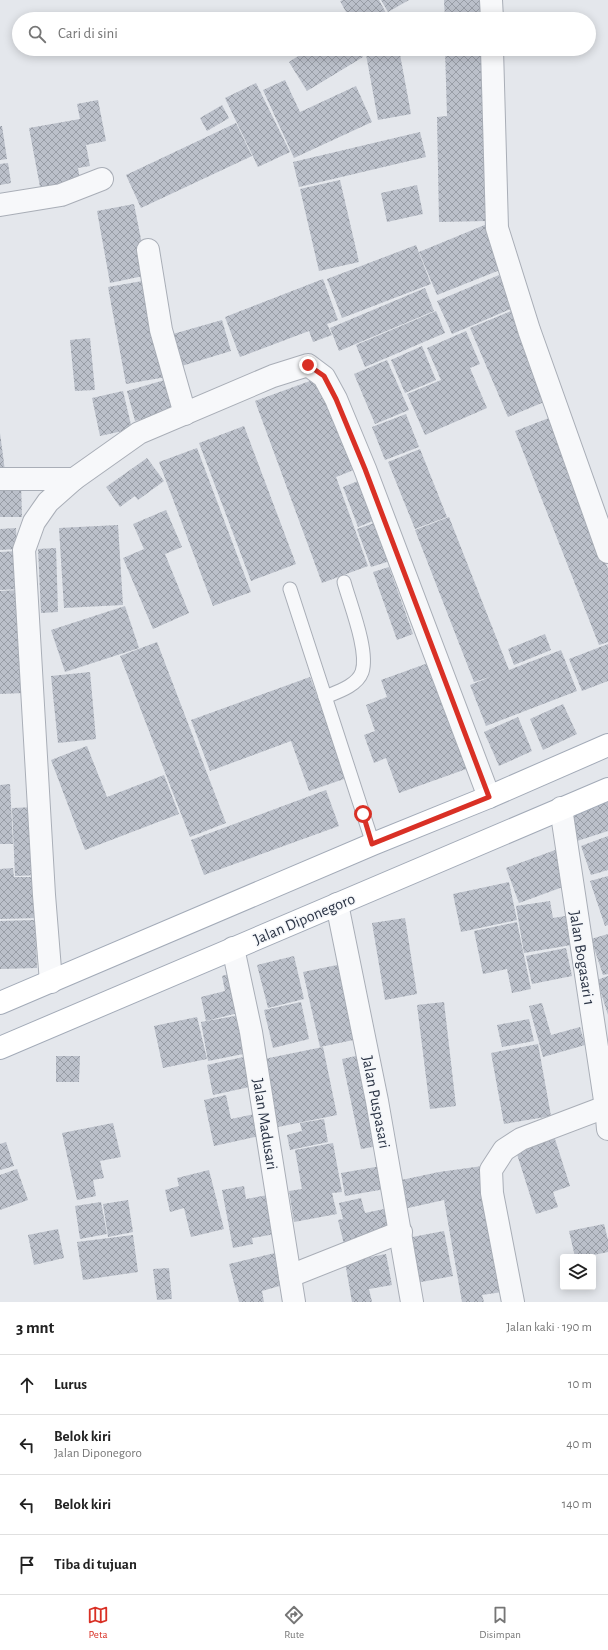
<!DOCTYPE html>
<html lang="id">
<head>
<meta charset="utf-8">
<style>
  :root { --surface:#fff; --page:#f6f6f6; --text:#222; --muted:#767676; --line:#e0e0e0; --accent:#d93025 }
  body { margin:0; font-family:"Alegreya Sans",sans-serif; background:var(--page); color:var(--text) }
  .controls { position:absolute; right:12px; bottom:12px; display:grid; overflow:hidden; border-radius:4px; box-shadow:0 2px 10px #0003 }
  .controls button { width:36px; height:36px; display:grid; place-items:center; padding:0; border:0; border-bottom:1px solid var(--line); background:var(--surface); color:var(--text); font:20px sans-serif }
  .stop { position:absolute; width:12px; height:12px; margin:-9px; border:3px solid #d93025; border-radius:50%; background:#fff }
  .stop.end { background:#d93025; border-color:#fff; box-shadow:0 1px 4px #0008 }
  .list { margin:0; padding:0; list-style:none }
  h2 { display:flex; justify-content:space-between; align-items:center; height:52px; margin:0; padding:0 16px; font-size:17px }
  h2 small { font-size:13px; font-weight:400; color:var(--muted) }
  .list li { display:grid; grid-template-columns:26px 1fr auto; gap:12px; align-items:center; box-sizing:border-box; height:60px; padding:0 16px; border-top:1px solid var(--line) }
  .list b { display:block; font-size:15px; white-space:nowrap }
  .list p { margin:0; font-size:13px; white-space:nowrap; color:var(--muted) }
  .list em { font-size:13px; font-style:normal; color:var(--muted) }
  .icon { flex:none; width:22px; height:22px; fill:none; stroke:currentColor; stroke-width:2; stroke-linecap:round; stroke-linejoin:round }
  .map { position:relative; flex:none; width:608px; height:1302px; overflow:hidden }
  .search { position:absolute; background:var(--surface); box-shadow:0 2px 10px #0003; left:12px; right:12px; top:12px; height:44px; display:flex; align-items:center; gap:10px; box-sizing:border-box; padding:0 14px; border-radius:22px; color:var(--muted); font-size:15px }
  .sheet { height:292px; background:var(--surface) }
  nav { display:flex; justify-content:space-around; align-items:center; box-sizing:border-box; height:56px; border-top:1px solid var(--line); background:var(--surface); font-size:11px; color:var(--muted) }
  nav a { display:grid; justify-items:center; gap:2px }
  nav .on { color:var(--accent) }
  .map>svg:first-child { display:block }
  .building { fill:url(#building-cross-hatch) }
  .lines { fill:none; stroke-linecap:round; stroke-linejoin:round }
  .lane-casing { stroke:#a9aeb7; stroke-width:15 }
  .street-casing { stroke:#a9aeb7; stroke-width:24 }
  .primary-casing { stroke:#a3abb8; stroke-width:24 }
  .lane { stroke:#f7f8fa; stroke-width:13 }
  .street { stroke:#f7f8fa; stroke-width:22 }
  .primary { stroke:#fff; stroke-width:22 }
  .route { stroke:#d93025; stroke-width:5 }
  .labels { text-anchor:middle; stroke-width:3; stroke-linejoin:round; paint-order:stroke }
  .street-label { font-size:16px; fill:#2b3445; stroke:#f4f6f9 }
</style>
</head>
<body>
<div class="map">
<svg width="608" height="1302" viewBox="0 0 608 1302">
  <defs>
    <pattern id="building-cross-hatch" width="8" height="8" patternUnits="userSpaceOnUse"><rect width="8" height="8" fill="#bbc0ca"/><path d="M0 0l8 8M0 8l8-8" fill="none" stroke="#989da6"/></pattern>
  </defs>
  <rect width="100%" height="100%" fill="#e4e7ec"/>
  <g class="building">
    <path d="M343 0H379L386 13 375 19H350L340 1Z"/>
    <path d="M381 0H409L388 12Z"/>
    <path d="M444 0H482L483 19H445Z"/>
    <path d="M309 49H358L363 57 307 91 289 62Z"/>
    <path d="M365 49H399L411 114 378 120Z"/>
    <path d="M445 49H483L487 221 439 222 437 117 447 116Z"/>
    <path d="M285 80 300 112 356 86 372 122 294 158 263 90Z"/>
    <path d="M256 83 290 152 258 167 225 98Z"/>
    <path d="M98 100 106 141 86 145 90 166 78 168 81 185 41 192 29 128 80 119 77 104Z"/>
    <path d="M222 105 229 118 207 131 200 118Z"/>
    <path d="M236 123 252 156 141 208 126 175Z"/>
    <path d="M0 126H2L7 159 0 160Z"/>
    <path d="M420 132 426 157 299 187 293 162Z"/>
    <path d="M8 163 11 183 0 185V164Z"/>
    <path d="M340 180 359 262 319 271 300 189Z"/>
    <path d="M417 185 423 214 387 222 381 193Z"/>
    <path d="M134 204 148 275 110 283 97 211Z"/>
    <path d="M487 224 505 268 437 295 419 252Z"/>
    <path d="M416 245 431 284 342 318 327 279Z"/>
    <path d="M499 275 513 308 452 334 437 301Z"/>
    <path d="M323 279 338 320 327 324 332 335 313 342 309 331 240 357 225 317Z"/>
    <path d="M148 280 166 377 126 384 108 287Z"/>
    <path d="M425 288 434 311 339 351 330 328Z"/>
    <path d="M436 311 445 333 365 367 356 345Z"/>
    <path d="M511 311 549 400 508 417 470 328Z"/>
    <path d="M222 320 231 351 175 368 166 336Z"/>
    <path d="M466 331 480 364 470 368 487 408 425 435 407 394 441 380 427 348Z"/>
    <path d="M90 338 95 390 75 391 70 340Z"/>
    <path d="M422 346 436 380 405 393 391 360Z"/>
    <path d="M387 360 409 410 375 424 354 374Z"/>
    <path d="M321 377 354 470 336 477 368 566 322 583 255 401Z"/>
    <path d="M168 379 177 409 135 421 127 391Z"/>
    <path d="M123 391 132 429 100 436 92 398Z"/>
    <path d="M406 414 419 447 385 460 372 427Z"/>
    <path d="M549 418 608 569V642L599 645 515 431Z"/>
    <path d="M244 426 296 564 251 581 199 443Z"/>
    <path d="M0 433 5 471H0Z"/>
    <path d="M197 448 251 592 213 606 159 462Z"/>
    <path d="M420 449 447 517 415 529 388 462Z"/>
    <path d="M147 458 164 481 138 500 135 496 120 507 106 487Z"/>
    <path d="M358 481 373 521 358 527 343 487Z"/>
    <path d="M21 482 22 517H0V483Z"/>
    <path d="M166 510 182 547 165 554 189 613 153 629 123 558 144 549 133 524Z"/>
    <path d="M449 517 509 670 561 650 577 691 486 726 470 685 490 677 474 682 415 530Z"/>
    <path d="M377 522 390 561 371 567 357 529Z"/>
    <path d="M118 525 123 605 64 608 59 528Z"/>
    <path d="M16 528 17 549 0 550V529Z"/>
    <path d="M56 548 58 612 41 613 38 549Z"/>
    <path d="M17 551 20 589 0 590V552Z"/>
    <path d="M389 567 413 634 397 640 373 572Z"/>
    <path d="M19 590 24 693 0 694V591Z"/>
    <path d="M125 606 139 648 65 672 51 630Z"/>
    <path d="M545 634 551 650 514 665 508 649Z"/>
    <path d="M157 642 226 823 190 837 120 656Z"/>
    <path d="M608 644V681L582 691 569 659Z"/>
    <path d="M431 662 469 768 399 793 386 758 374 763 364 735 375 731 366 705 387 697 381 680Z"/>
    <path d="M90 672 96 739 58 743 51 676Z"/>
    <path d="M310 677 347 778 309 791 291 741 210 771 191 720Z"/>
    <path d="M563 704 577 734 543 750 530 719Z"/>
    <path d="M518 717 532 751 499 766 484 732Z"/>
    <path d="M87 746 107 797 164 775 179 814 85 850 51 760Z"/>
    <path d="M10 784 13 844H0V785Z"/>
    <path d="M326 790 339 826 204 875 191 840Z"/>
    <path d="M608 794V831L574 842 568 809Z"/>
    <path d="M38 807 40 875 15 876 12 808Z"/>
    <path d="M608 836V870L591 875 581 846Z"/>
    <path d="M558 849 571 884 519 903 506 868Z"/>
    <path d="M13 868 14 877H36L37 918 0 919V869Z"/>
    <path d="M608 876V925L605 926 590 881Z"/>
    <path d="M509 882 517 920 461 932 453 894Z"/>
    <path d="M550 901 553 918 572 915 577 944 524 953 516 906Z"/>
    <path d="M405 918 417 994 385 1000 372 923Z"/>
    <path d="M35 920 37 968 0 969V921Z"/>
    <path d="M517 922 531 989 512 993 507 969 483 974 474 931Z"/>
    <path d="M608 934V974L603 975 591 939Z"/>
    <path d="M566 948 572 976 532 984 526 956Z"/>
    <path d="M294 956 304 999 268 1008 257 965Z"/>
    <path d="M347 963 363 1038 320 1047 303 972Z"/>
    <path d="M236 972 246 1011 206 1021 201 997 225 991 222 976Z"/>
    <path d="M608 976V1015L597 980Z"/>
    <path d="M301 1002 309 1039 273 1048 264 1010Z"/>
    <path d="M444 1002 456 1106 430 1109 417 1005Z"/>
    <path d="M542 1003 551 1035 580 1027 585 1045 543 1057 529 1006Z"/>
    <path d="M246 1014 253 1052 208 1061 201 1022Z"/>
    <path d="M197 1017 207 1059 163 1068 154 1026Z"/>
    <path d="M529 1019 534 1041 502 1047 497 1025Z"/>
    <path d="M538 1044 551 1116 504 1124 491 1053Z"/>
    <path d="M323 1047 337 1115 278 1127 264 1059Z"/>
    <path d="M365 1054 384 1145 361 1149 342 1059Z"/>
    <path d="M56 1056H80L79 1082H56Z"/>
    <path d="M248 1056 254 1086 213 1095 207 1065Z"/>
    <path d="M226 1095 231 1119 260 1113 264 1135 214 1146 204 1100Z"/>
    <path d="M324 1119 328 1142 290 1150 287 1135 302 1131 300 1123Z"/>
    <path d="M113 1123 121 1157 100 1161 104 1178 93 1180 96 1196 77 1200 62 1133Z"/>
    <path d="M554 1136 570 1186 553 1192 558 1207 536 1214 515 1148Z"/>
    <path d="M6 1142 14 1166 0 1170V1144Z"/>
    <path d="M333 1143 342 1192 332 1193 337 1214 294 1222 289 1191 302 1189 295 1150Z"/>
    <path d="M387 1165 391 1188 345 1196 341 1173Z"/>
    <path d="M490 1165 509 1291 482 1295 484 1302H462L444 1200 399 1210 392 1182 439 1172Z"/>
    <path d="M17 1169 28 1200 0 1210V1175Z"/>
    <path d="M209 1170 224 1229 191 1237 184 1208 170 1212 165 1190 179 1186 177 1178Z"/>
    <path d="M244 1186 246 1199 268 1195 275 1234 252 1238 253 1244 233 1248 222 1190Z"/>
    <path d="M361 1198 365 1213 384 1209 390 1233 344 1244 338 1220 343 1219 339 1203Z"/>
    <path d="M128 1200 133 1232 108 1237 103 1204Z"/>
    <path d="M101 1202 107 1234 80 1239 75 1206Z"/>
    <path d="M604 1224 608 1240V1252L584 1257H575L569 1231Z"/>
    <path d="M58 1229 64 1258 34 1265 28 1235Z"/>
    <path d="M444 1231 453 1276 416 1283 407 1238Z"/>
    <path d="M133 1235 138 1272 83 1280 77 1242Z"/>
    <path d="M275 1253 283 1285 262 1291 264 1302H239L229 1264Z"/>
    <path d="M386 1254 392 1285 369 1289 372 1302H352L345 1262Z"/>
    <path d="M169 1268 172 1299 157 1300 153 1269Z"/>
  </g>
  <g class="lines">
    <g class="lane-casing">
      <g id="lane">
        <path d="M290 589 373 844"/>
        <path d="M325 697C337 692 357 686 362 672 369 651 350 604 344 582"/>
      </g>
    </g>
    <g class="street-casing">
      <g id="street">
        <path d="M491 0 492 19"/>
        <path d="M492 49 497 228 529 330 608 552"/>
        <path d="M0 205 61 195 102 179"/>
        <path d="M148 250 161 330 185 414"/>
        <path d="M0 479H74"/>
        <path d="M561 808 606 1107 608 1129"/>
        <path d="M337 904 377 1101 412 1302"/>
        <path d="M233 948 251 1032 294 1302"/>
        <path d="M51 982 44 895 24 550 34 522 48 502 74 479 139 433 273 376 308 365 324 377 336 399 365 469 489 797"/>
        <path d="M290 1276 401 1232"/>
        <path d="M513 1302 492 1193 491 1170 504 1150 521 1139 608 1106"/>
      </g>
    </g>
    <g class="primary-casing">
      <g id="primary">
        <path d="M0 1003 373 844 489 797 608 745"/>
        <path d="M0 1048 608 789"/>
      </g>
    </g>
    <use href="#lane" class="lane"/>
    <use href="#street" class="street"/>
    <use href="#primary" class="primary"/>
  </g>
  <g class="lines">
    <path class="route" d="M308 365 324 376 336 399 365 469 489 797 372 844 363 814"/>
  </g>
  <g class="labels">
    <g class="street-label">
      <text transform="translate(304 918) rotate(-23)" y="6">Jalan Diponegoro</text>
      <text transform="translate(583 958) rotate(81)" y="6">Jalan Bogasari 1</text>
      <text transform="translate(377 1102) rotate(79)" y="6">Jalan Puspasari</text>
      <text transform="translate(266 1124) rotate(81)" y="6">Jalan Madusari</text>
    </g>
  </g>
</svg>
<div class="controls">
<button><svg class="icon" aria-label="layers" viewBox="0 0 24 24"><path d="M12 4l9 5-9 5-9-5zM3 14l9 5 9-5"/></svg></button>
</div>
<div class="stop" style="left:363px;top:814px"></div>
<div class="stop end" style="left:308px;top:365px"></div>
<div class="search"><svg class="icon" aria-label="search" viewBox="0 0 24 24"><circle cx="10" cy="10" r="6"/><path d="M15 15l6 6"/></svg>Cari di sini</div>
</div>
<section class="sheet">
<h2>3 mnt<small>Jalan kaki · 190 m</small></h2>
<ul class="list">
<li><svg class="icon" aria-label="ahead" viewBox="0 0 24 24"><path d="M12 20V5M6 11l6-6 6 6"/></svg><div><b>Lurus</b></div><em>10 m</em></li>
<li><svg class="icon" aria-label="left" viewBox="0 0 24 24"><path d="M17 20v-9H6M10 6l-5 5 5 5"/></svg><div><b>Belok kiri</b><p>Jalan Diponegoro</p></div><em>40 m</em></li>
<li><svg class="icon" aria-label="left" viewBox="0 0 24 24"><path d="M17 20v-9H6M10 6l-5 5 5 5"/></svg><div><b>Belok kiri</b></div><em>140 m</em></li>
<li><svg class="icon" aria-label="arrive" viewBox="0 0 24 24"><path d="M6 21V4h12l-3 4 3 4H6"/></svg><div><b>Tiba di tujuan</b></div></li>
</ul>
</section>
<nav>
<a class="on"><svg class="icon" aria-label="map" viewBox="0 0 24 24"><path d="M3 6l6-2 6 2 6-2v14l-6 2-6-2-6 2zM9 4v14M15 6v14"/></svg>Peta</a>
<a><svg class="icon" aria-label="directions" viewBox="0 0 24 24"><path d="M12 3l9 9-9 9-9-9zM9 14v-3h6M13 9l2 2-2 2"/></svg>Rute</a>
<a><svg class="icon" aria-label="saved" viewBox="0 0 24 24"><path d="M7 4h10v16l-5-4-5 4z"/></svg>Disimpan</a>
</nav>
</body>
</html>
